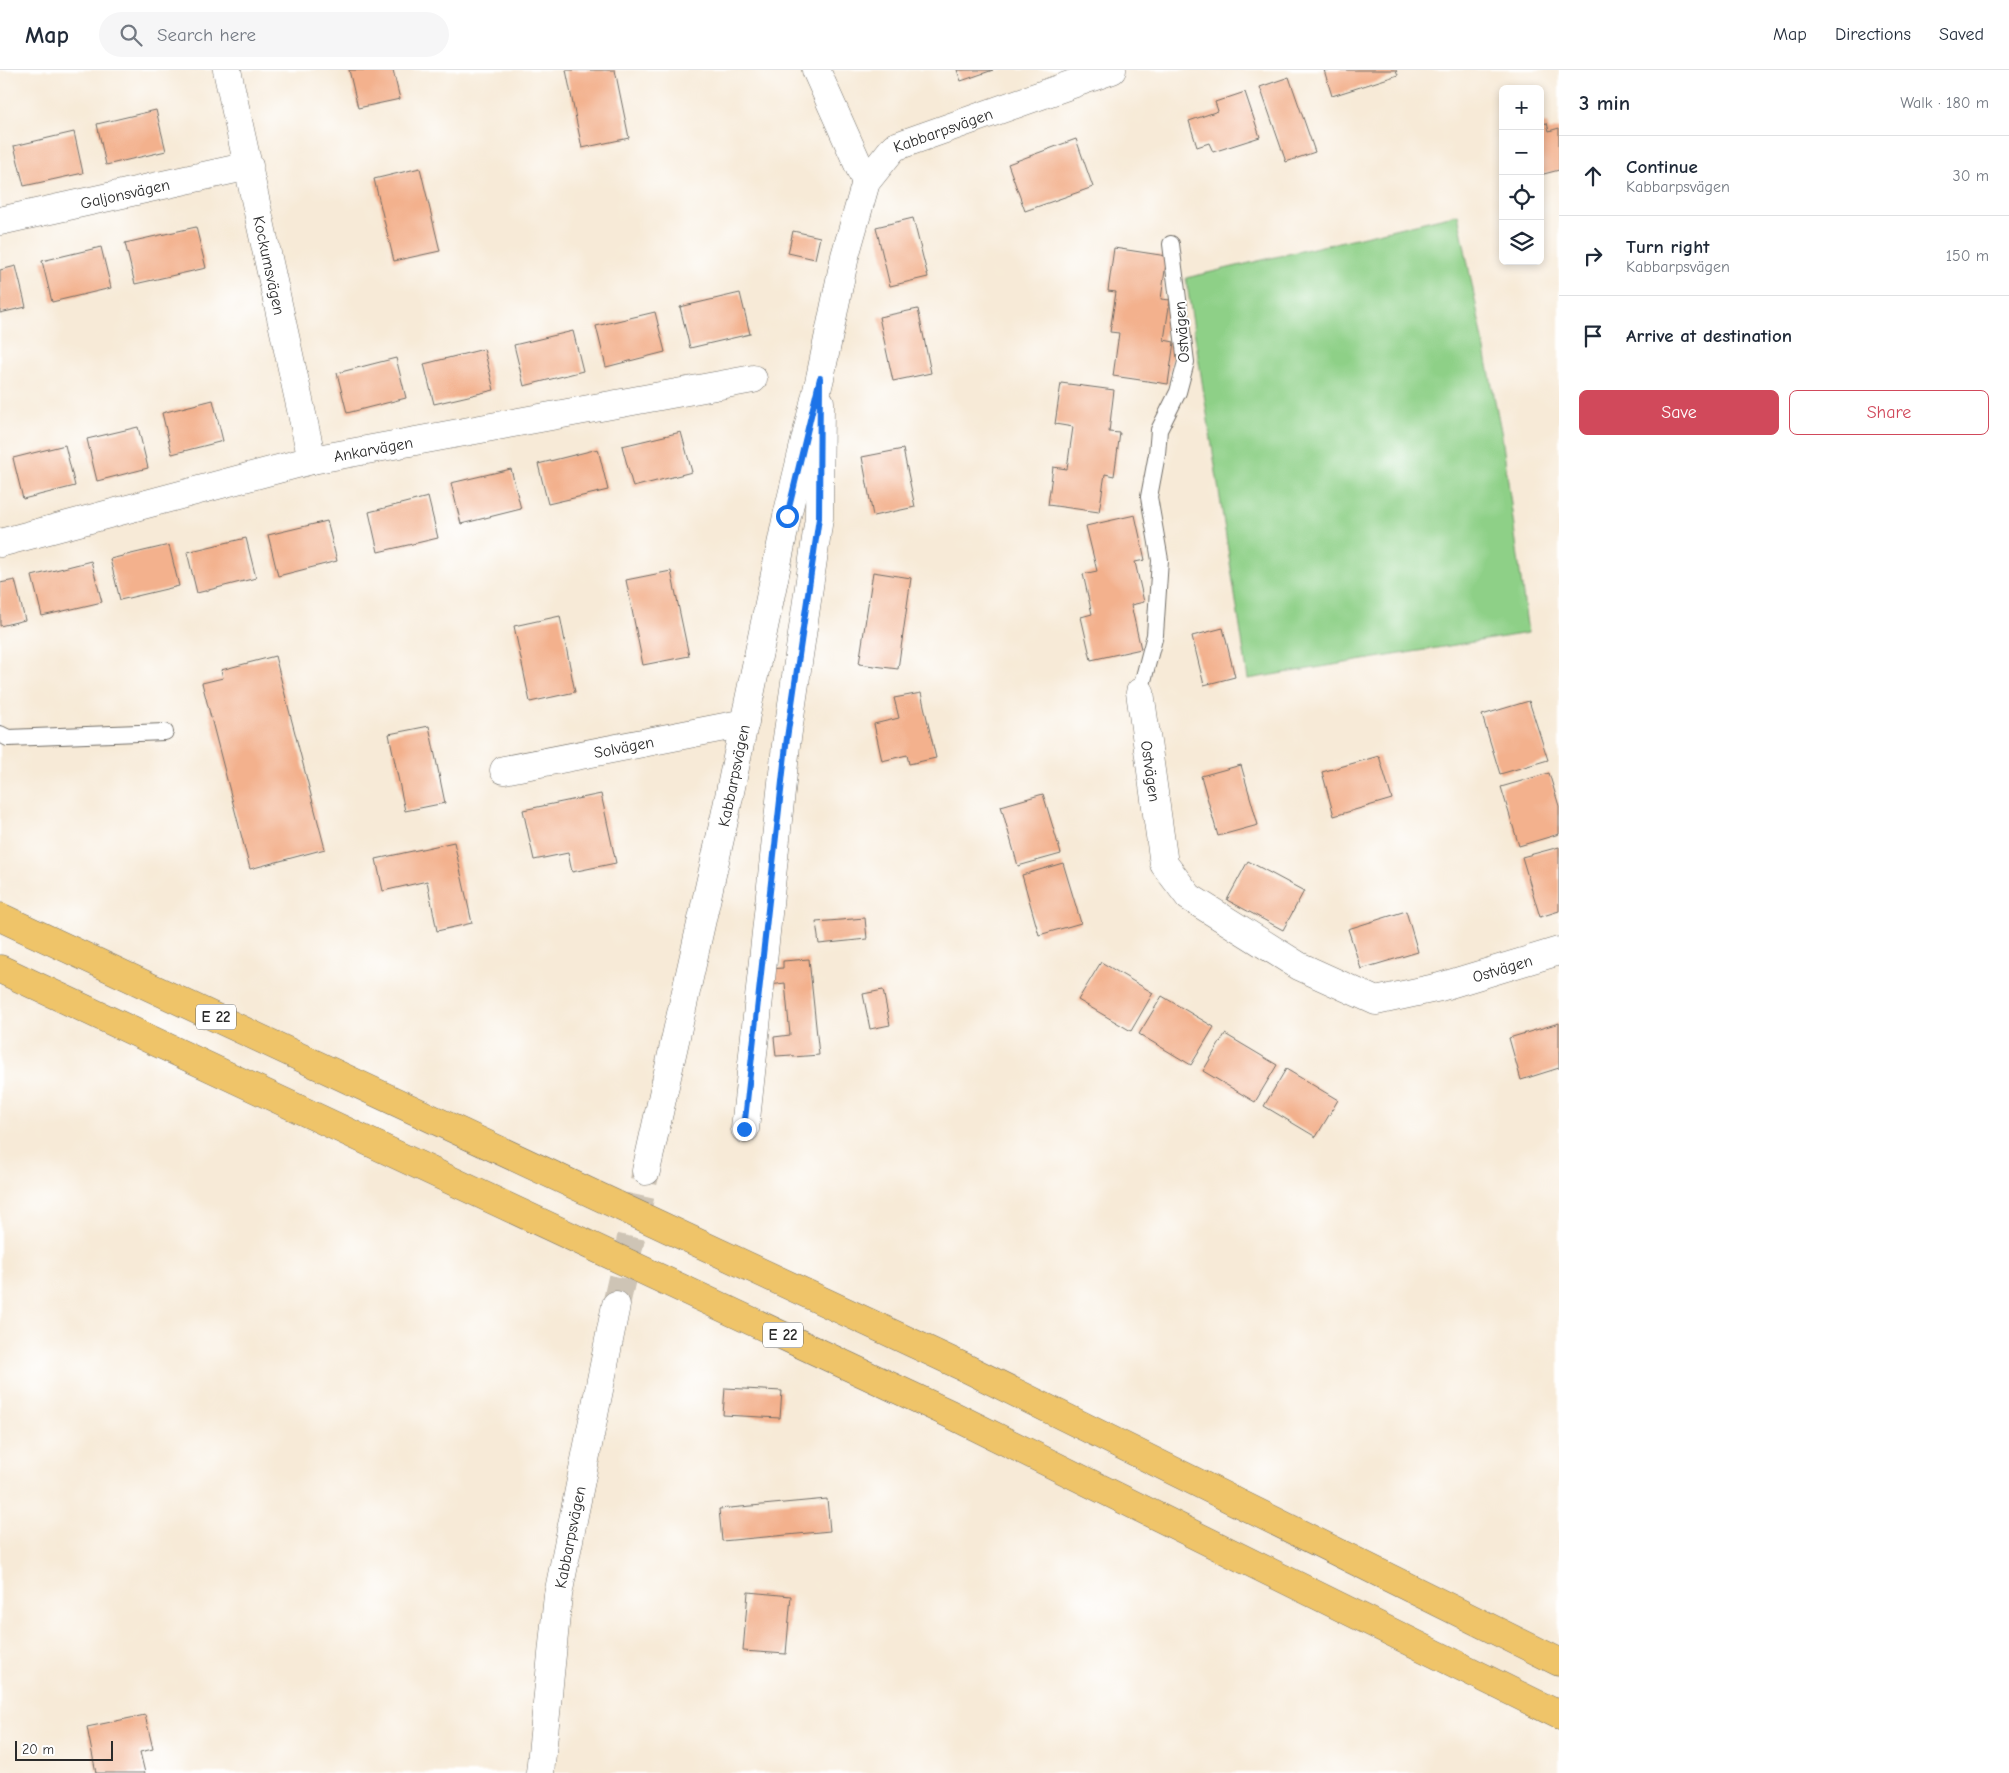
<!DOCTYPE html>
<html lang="en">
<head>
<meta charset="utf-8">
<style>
  :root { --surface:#fff; --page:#f6f6f7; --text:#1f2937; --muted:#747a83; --line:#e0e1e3; --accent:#d1495b }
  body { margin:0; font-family:"Comic Neue",sans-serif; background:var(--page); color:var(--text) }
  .controls { position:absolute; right:15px; top:15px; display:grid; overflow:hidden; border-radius:8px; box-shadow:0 2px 8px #0003 }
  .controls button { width:45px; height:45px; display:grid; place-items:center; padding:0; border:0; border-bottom:1px solid var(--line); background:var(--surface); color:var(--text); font:25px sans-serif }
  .scale { position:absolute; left:15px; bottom:12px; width:98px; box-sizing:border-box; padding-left:5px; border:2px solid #2b2b2b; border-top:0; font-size:14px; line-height:18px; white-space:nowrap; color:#2b2b2b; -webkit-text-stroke:4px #fff; paint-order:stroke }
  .stop { position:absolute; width:15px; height:15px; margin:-11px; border:4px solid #1a73e8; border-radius:50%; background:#fff }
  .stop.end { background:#1a73e8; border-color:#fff; box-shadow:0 1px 5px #0008 }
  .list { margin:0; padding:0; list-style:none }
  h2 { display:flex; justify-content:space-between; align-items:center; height:65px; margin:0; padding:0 20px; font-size:21px }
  h2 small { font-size:16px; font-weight:400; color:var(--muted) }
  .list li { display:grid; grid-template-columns:32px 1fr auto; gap:15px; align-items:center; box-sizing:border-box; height:80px; padding:0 20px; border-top:1px solid var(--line) }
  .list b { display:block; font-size:19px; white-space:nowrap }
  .list p { margin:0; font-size:16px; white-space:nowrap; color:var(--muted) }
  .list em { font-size:16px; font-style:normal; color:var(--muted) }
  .actions { display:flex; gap:10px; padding:15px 20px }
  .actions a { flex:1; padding:11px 0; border:1px solid var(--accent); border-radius:8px; text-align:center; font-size:18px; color:var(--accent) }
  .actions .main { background:var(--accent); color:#fff }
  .icon { flex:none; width:28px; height:28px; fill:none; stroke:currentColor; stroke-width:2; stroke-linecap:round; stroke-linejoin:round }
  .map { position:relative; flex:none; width:1559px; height:1703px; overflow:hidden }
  header { display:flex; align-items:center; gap:30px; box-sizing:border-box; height:70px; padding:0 25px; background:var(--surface); border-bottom:1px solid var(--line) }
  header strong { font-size:24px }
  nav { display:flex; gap:28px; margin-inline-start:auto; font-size:18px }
  .search { width:350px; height:45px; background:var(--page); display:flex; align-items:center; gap:12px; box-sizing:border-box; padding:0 18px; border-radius:28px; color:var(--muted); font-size:19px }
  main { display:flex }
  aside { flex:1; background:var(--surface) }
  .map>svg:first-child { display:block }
  .green { fill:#8ed087; stroke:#5c7e59 }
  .building { fill:#f3b18d }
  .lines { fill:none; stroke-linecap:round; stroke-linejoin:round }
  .tertiary-tunnel { stroke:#cec4b5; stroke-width:28; stroke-dasharray:28 14; stroke-linecap:butt }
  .service-casing { stroke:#726e67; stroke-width:18 }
  .minor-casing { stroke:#726e67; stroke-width:29 }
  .tertiary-casing { stroke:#726e67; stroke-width:29 }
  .motorway-casing { stroke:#726e67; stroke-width:29 }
  .service { stroke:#fff; stroke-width:16 }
  .minor { stroke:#fff; stroke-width:28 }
  .tertiary { stroke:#fff; stroke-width:28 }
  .motorway { stroke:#efc469; stroke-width:28 }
  .route { stroke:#1a73e8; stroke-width:6 }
  .labels { text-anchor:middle; stroke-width:4; stroke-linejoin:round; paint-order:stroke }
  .shield { fill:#fff; stroke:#6b6b6b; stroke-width:1 }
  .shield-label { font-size:15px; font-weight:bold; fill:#2b2b2b }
  .street-label { font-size:16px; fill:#2b2b2b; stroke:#fff }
</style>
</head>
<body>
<header>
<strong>Map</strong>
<div class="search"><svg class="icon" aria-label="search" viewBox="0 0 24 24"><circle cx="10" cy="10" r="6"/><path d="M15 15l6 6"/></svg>Search here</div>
<nav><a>Map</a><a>Directions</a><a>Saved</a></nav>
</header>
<main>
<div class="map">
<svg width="1559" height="1703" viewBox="0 0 1559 1703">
  <rect width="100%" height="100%" fill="#fff"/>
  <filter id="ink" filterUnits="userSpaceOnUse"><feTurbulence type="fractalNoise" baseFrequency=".02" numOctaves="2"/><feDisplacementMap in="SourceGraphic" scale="10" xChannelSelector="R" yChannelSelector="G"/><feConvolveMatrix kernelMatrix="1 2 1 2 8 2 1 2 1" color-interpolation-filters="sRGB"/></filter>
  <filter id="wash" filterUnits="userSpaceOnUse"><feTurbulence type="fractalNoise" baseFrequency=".0096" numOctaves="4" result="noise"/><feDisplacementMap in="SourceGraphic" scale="20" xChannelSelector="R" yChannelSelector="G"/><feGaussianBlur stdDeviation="1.12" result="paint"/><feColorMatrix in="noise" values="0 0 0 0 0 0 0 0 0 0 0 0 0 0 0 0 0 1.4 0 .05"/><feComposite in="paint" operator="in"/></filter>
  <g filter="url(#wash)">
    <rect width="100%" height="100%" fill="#f7ead7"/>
    <path class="green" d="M1458 144 1502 366 1528 563 1248 609 1186 208Z"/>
    <g id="blocks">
      <g class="building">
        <path d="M349 0H393L400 29 358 38Z"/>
        <path d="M566 0H615L629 68 582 78Z"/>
        <path d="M957 0H993L961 11Z"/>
        <path d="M1324 0H1396L1398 5 1332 26Z"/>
        <path d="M1289 7 1315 82 1286 92 1260 17Z"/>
        <path d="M1245 22 1260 67 1213 82 1209 73 1197 77 1189 51 1218 41 1215 32Z"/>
        <path d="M156 40 166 81 106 95 97 54Z"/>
        <path d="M1547 53 1549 61 1559 58V100L1540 105V54Z"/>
        <path d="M74 62 83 103 24 116 14 76Z"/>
        <path d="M1076 69 1093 117 1025 141 1008 94Z"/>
        <path d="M420 98 440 181 394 191 374 109Z"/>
        <path d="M913 148 928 207 890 216 876 157Z"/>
        <path d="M196 157 206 198 135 214 125 173Z"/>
        <path d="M793 161 820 167 815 189 788 183Z"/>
        <path d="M101 177 111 218 52 232 42 191Z"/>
        <path d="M1114 178 1167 186 1161 229 1170 230 1164 270 1174 272 1168 314 1113 306 1119 263 1110 262 1116 222 1108 221Z"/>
        <path d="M16 196 26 237 0 243V200Z"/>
        <path d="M740 223 750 264 690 278 680 237Z"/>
        <path d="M918 239 931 303 893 311 879 247Z"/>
        <path d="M655 242 665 282 606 297 596 256Z"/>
        <path d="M573 261 583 301 524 316 514 275Z"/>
        <path d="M484 279 494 320 434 334 424 294Z"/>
        <path d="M396 288 406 328 347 343 337 303Z"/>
        <path d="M1061 313 1114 320 1109 362 1120 363 1114 406 1105 404 1099 442 1048 435 1053 397 1067 399 1073 357 1055 354Z"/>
        <path d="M213 330 223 371 172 384 162 343Z"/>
        <path d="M138 357 148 398 97 411 87 369Z"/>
        <path d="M681 362 692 402 633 417 622 376Z"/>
        <path d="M65 375 75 416 23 429 13 388Z"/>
        <path d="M598 379 608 420 548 434 538 394Z"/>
        <path d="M903 379 915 437 873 446 862 387Z"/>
        <path d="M511 399 521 439 461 454 451 413Z"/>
        <path d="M428 427 438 468 378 482 369 442Z"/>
        <path d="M1135 445 1145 490 1135 492 1144 532 1131 535 1141 579 1091 590 1081 547 1092 544 1083 504 1097 501 1086 456Z"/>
        <path d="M327 451 337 491 278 506 268 465Z"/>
        <path d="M246 468 256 508 197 523 187 482Z"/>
        <path d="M169 475 179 516 120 530 110 489Z"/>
        <path d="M91 491 102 532 42 546 32 506Z"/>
        <path d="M671 501 689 586 643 595 626 510Z"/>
        <path d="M873 502 911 508 898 599 859 594Z"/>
        <path d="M15 510 25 550 0 556V513Z"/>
        <path d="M560 546 575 622 530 632 514 556Z"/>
        <path d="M1223 558 1235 607 1204 615 1192 566Z"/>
        <path d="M275 586 325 779 250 799 202 613 223 608 221 600Z"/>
        <path d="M921 623 936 688 909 694 907 685 882 691 874 654 899 648 894 628Z"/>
        <path d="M1529 631 1548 690 1500 704 1482 645Z"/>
        <path d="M429 656 445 733 405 741 389 664Z"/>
        <path d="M1379 686 1392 729 1334 746 1322 702Z"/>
        <path d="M1241 695 1258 755 1218 766 1201 706Z"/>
        <path d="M1549 703 1559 736V764L1519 776 1501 717Z"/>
        <path d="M601 724 616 793 572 802 568 783 534 790 523 740Z"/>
        <path d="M1043 724 1061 784 1018 796 1001 736Z"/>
        <path d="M454 772 472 853 437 861 427 811 383 821 376 789Z"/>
        <path d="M1559 777V841L1540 847 1522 787Z"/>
        <path d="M1248 791 1304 821 1283 860 1227 830Z"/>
        <path d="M1063 793 1081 853 1039 865 1022 805Z"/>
        <path d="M1406 841 1418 882 1361 899 1348 859Z"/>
        <path d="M865 848 867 869 819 874 816 852Z"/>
        <path d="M809 889 819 985 793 987 792 985 776 986 774 967 790 965 785 913 770 915 768 899 783 898V891Z"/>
        <path d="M1101 892 1153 923 1131 961 1078 930Z"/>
        <path d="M883 920 890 955 870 959 863 924Z"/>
        <path d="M1162 926 1214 957 1191 995 1139 964Z"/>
        <path d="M1559 953V998L1521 1010 1509 968Z"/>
        <path d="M1225 964 1277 995 1255 1032 1203 1001Z"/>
        <path d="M1286 999 1338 1030 1316 1067 1264 1036Z"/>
        <path d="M725 1318 782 1321 780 1348 723 1345Z"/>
        <path d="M827 1429 830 1461 722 1471 719 1439Z"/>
        <path d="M748 1522 791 1526 786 1584 743 1581Z"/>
        <path d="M145 1645 153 1679 140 1682 145 1703H96L87 1657Z"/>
      </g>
    </g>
  </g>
  <g filter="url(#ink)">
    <use href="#blocks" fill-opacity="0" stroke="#726e67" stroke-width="1"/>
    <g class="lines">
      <path class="tertiary-tunnel" d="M616 1235 646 1101"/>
      <g class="service-casing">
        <g id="service">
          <path d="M1140 622 1155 565 1160 490 1149 427 1157 384 1159 360 1178 322 1186 292 1171 174"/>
          <path d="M0 664 8 668 165 662"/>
        </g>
      </g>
      <g class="minor-casing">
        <g id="minor">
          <path id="s1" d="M227 0 312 390"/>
          <path d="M816 0 866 112"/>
          <path id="s2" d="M0 151 249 96"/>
          <path id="s3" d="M0 473 312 390 753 309"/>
          <path id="s4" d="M1140 622 1164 794 1189 827 1299 896 1376 931 1440 917 1559 881"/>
          <path id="s5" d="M504 700 745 653"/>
          <path d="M745 1059 786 675 819 448 820 332"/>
        </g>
      </g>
      <g class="tertiary-casing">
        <g id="tertiary">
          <path id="s6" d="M646 1101 725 746 787 446 820 308 845 186 866 112 894 77 1112 0"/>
          <path id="s7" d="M540 1703 558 1525 616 1235"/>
        </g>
      </g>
      <g class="motorway-casing">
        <g id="motorway">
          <path d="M0 847 966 1298 1559 1592"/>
          <path d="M0 899 950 1344 1559 1645"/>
        </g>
      </g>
      <use href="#service" class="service"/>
      <use href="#minor" class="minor"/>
      <use href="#tertiary" class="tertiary"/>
      <use href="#motorway" class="motorway"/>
    </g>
  </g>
  <g class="lines" filter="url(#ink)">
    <path class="route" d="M744 1059 786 675 819 448 820 308 787 446"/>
  </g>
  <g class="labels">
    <g class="shield">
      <rect x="196" y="934.5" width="40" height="25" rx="4"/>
      <rect x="763" y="1252.5" width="40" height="25" rx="4"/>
    </g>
    <g class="shield-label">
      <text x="216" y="952">E 22</text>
      <text x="783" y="1270">E 22</text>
    </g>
    <g class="street-label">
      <text dy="6" stroke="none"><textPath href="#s6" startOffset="1110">Kabbarpsvägen</textPath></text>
      <text dy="6" stroke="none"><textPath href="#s2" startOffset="128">Galjonsvägen</textPath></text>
      <text dy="6" stroke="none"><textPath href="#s1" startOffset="200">Kockumsvägen</textPath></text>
      <text transform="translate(1181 262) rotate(-94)" y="6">Ostvägen</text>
      <text dy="6" stroke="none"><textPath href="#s3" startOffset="385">Ankarvägen</textPath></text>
      <text dy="6" stroke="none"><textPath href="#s5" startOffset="122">Solvägen</textPath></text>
      <text dy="6" stroke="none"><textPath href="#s4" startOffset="80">Ostvägen</textPath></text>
      <text dy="6" stroke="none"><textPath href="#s6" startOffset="405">Kabbarpsvägen</textPath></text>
      <text dy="6" stroke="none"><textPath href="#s4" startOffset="560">Ostvägen</textPath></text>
      <text dy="6" stroke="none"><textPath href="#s7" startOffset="238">Kabbarpsvägen</textPath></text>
    </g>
  </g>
</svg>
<div class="controls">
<button>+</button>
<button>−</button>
<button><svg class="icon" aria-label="locate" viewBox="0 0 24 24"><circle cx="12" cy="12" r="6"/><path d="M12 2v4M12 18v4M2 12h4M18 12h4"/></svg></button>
<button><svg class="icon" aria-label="layers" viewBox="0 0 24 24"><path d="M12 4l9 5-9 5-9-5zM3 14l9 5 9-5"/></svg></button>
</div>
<div class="scale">20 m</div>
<div class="stop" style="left:787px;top:446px"></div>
<div class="stop end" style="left:744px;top:1059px"></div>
</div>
<aside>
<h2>3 min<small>Walk · 180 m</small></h2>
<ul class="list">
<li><svg class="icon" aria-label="ahead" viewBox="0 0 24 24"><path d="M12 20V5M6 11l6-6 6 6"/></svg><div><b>Continue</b><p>Kabbarpsvägen</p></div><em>30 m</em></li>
<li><svg class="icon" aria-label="right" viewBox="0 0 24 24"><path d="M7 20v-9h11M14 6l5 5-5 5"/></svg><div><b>Turn right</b><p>Kabbarpsvägen</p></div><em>150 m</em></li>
<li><svg class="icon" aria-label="arrive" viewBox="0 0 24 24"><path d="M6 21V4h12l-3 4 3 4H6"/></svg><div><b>Arrive at destination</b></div></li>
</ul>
<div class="actions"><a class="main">Save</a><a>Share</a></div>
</aside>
</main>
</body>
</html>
